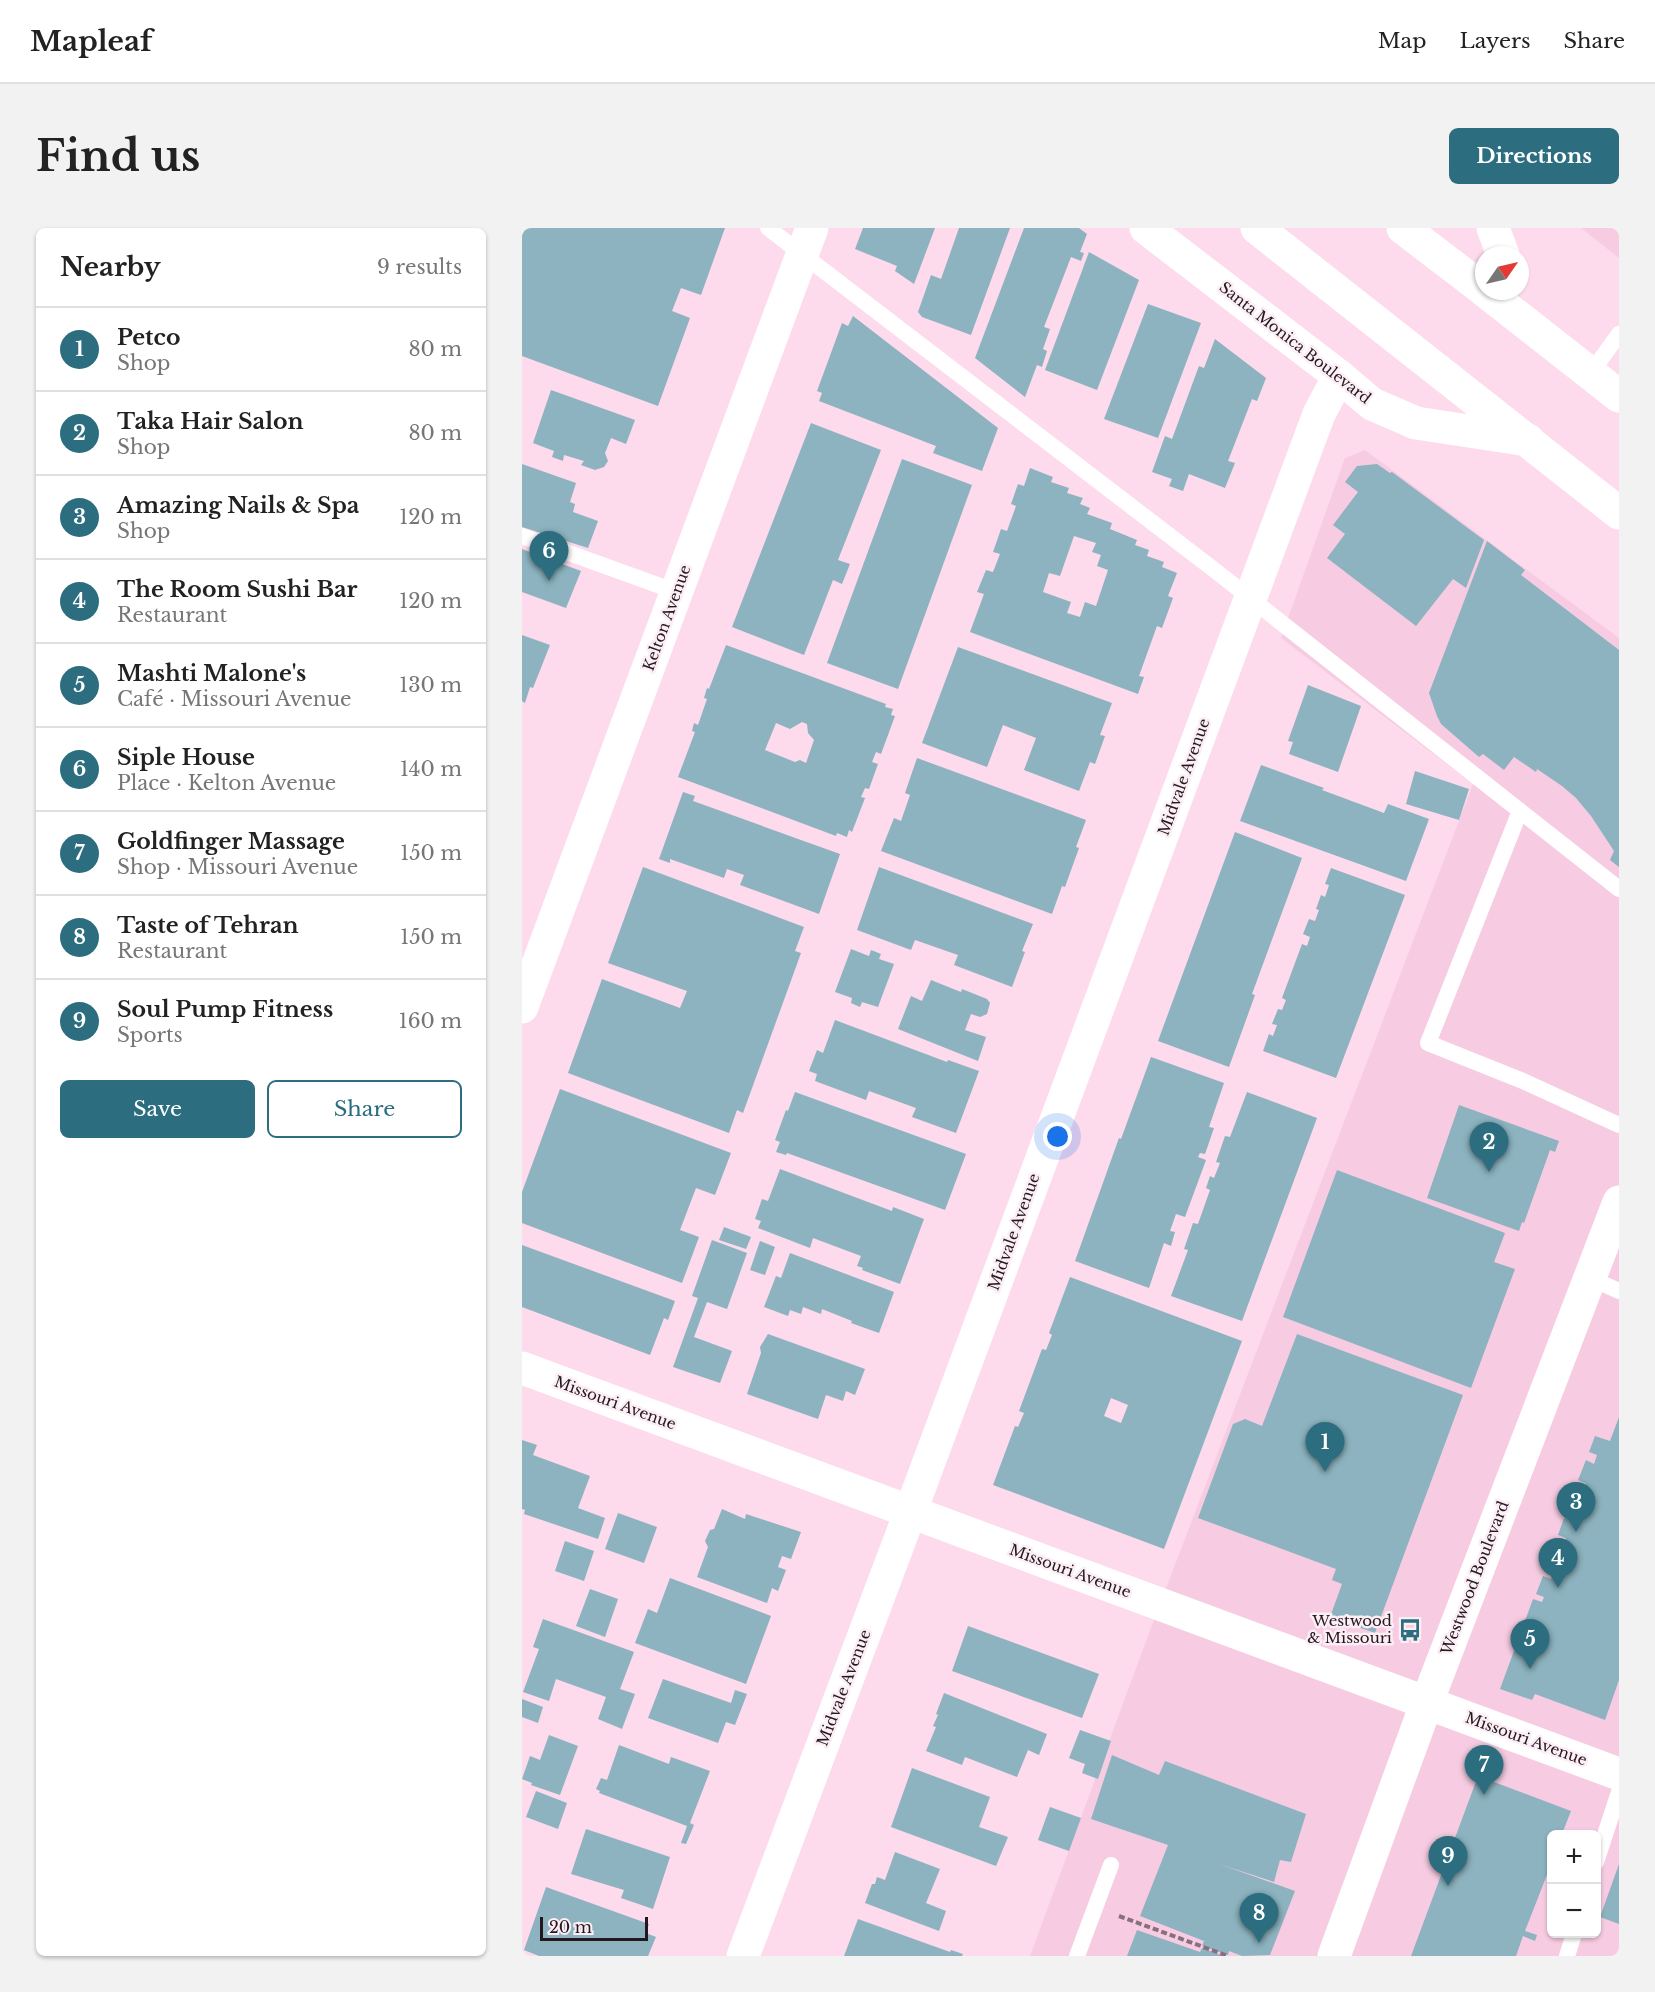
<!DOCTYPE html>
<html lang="en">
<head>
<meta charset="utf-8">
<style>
  :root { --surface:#fff; --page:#f2f2f2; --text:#222; --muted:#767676; --line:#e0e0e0; --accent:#2c6e80 }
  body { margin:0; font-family:"Libre Baskerville",serif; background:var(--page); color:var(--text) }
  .controls { position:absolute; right:18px; bottom:18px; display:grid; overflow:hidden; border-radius:9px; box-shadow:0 2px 4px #0004 }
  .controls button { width:54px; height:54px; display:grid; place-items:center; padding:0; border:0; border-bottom:2px solid var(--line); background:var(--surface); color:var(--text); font:30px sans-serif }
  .compass { position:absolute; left:953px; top:18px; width:54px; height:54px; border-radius:50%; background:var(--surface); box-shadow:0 2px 4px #0004; rotate:56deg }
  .scale { position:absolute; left:18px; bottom:15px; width:108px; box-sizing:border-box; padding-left:6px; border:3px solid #24181e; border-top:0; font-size:16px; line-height:21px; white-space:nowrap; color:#24181e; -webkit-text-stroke:4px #fceef5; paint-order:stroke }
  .you { position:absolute; left:536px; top:909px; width:21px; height:21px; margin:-15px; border:4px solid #fff; border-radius:50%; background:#1a73e8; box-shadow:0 0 0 9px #1a73e833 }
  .badge { display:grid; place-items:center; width:39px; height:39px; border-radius:50%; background:var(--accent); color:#fff; font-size:20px; font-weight:700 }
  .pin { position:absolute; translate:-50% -50px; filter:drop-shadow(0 2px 3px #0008) }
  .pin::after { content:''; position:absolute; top:32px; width:21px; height:18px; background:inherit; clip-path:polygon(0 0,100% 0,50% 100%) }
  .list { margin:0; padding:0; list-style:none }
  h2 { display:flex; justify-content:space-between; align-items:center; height:78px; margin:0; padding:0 24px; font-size:26px }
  h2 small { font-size:20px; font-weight:400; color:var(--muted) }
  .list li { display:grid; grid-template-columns:39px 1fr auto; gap:18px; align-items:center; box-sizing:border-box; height:84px; padding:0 24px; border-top:2px solid var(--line) }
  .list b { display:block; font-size:22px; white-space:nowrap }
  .list p { margin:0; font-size:20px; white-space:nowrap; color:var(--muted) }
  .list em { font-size:20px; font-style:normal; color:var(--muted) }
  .actions { display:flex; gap:12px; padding:18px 24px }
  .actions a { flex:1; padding:14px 0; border:2px solid var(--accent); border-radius:9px; text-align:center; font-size:21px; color:var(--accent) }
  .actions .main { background:var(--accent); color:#fff }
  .map { position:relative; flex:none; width:1097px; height:1728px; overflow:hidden; border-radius:9px }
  header { display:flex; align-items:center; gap:36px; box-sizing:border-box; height:84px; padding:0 30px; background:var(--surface); border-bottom:2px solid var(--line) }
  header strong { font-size:28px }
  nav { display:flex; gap:33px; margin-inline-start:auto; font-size:21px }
  .intro { display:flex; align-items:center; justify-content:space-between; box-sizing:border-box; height:144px; padding:0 36px }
  h1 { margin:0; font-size:42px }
  .button { padding:15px 27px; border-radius:9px; background:var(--accent); color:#fff; font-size:21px; font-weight:700 }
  main { display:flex; gap:36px; padding:0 36px }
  aside { flex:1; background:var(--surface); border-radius:9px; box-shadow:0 2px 4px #0004 }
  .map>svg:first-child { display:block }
  .built { fill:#f7cce2; fill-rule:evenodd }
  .building { fill:#8cb3bf; fill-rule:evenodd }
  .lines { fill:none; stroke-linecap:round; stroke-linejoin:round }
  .path { stroke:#87707c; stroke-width:4; stroke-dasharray:6 3; stroke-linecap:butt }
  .lane { stroke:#fff; stroke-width:16 }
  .street { stroke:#fff; stroke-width:33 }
  .secondary { stroke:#fff; stroke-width:33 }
  .primary { stroke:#fff; stroke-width:33 }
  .labels { text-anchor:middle; stroke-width:5; stroke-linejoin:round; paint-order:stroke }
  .street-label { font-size:15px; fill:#24181e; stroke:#fceef5 }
  .poi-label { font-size:15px; fill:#24181e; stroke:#fceef5; text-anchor:end }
</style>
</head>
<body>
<header>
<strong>Mapleaf</strong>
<nav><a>Map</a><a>Layers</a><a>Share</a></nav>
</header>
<div class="intro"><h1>Find us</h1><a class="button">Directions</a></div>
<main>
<aside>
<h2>Nearby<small>9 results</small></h2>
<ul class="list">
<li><span class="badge">1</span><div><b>Petco</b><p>Shop</p></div><em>80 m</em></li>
<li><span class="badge">2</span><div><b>Taka Hair Salon</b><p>Shop</p></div><em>80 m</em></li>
<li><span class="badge">3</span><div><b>Amazing Nails &amp; Spa</b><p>Shop</p></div><em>120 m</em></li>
<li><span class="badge">4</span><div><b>The Room Sushi Bar</b><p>Restaurant</p></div><em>120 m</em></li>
<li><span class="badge">5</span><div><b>Mashti Malone's</b><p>Café · Missouri Avenue</p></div><em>130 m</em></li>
<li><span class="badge">6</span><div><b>Siple House</b><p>Place · Kelton Avenue</p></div><em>140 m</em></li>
<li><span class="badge">7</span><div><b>Goldfinger Massage</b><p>Shop · Missouri Avenue</p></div><em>150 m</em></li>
<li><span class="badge">8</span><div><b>Taste of Tehran</b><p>Restaurant</p></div><em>150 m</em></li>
<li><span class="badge">9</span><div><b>Soul Pump Fitness</b><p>Sports</p></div><em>160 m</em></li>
</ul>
<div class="actions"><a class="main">Save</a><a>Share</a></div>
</aside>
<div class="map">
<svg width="1097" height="1728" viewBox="0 0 1097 1728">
  <rect width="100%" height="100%" fill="#fddaec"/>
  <g class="built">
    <path d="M1059 0H1097V30Z"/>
    <path d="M843 222 1097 410V1728H508L627 1405 951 556 759 410 823 230ZM1030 1606H1074V1706H1030Z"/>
  </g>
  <g class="building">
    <path d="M3 0H203L179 67 159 60 150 83 168 90 136 178 0 128V7Z"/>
    <path d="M341 0H413L392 56 373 43 375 38 333 21Z"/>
    <path d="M437 0H488L449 107 400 89 396 84 409 47 419 51Z"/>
    <path d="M502 0H557L565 6 558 24 562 25 559 33 549 29 522 99 528 101 521 121 525 123 520 139 515 137 503 169 453 130Z"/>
    <path d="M567 24 617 52 575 162 523 142Z"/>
    <path d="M626 76 679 95 636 210 582 191Z"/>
    <path d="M331 88 476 200 460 243 411 225 414 218 297 173 300 165 295 163 320 95 326 98Z"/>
    <path d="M693 111 744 150 735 173 730 171 706 233 713 235 703 260 667 246 661 263 647 258 650 251 630 244 643 208 650 211 677 138 682 140Z"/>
    <path d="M29 162 113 192 104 216 89 210 83 225 86 233 82 239 73 242 59 237 62 233 42 227 41 233 30 229 32 223 11 215Z"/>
    <path d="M289 195 359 222 316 332 328 336 320 356 311 352 282 427 210 399Z"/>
    <path d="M380 231 450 257 376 461 305 435Z"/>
    <path d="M0 236 54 255 48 274 53 276 51 284 76 293 66 320 0 299Z"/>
    <path d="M855 236 868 245 870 244 962 312 944 360 931 351 894 398 805 330 823 306 811 297 836 264 823 254 835 238Z"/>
    <path d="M508 240 531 249 529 254 547 260 545 265 561 270 558 276 568 280 565 286 590 295 588 301 615 312 613 317 627 322 625 328 642 334 640 339 655 345 646 368 651 370 640 400 635 398 617 448 622 449 616 466 448 404 462 366 455 364 464 342 471 344 478 326 471 324 479 301 485 303 494 278 489 276 496 256 502 258ZM552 308 574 315 570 324 579 327 575 338 586 342 574 378 563 374 558 389 545 385 549 374 521 364 527 345 538 348Z"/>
    <path d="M965 313 1003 342 999 347 1097 422V639L1088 632 1092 623 1069 588 1054 570 1040 558 1015 541 1014 544 992 529 982 542 961 526 957 529 919 496 915 488 907 465Z"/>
    <path d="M0 321 59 343 44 380 0 364Z"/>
    <path d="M0 407 28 417 11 460 8 459 3 475 0 473Z"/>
    <path d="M204 417 364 476 363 479 371 481 369 487 373 488 359 526 354 524 350 534 356 536 347 561 343 560 339 569 343 570 330 604 327 602 325 609 315 605 314 608 156 549 173 504 170 503 172 495 176 497 185 471 182 470 185 460 187 461ZM280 494 285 496 286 505 292 512 284 535 278 532 273 534 243 522 254 495 268 501Z"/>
    <path d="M436 419 590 475 578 507 583 508 573 536 568 534 557 563 502 542 514 510 481 497 465 539 400 515Z"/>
    <path d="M786 457 839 478 816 544 767 526 771 514 766 513Z"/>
    <path d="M395 530 564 592 554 619 557 620 543 659 540 658 530 686 359 623 372 590 379 593 388 567 383 565Z"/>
    <path d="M739 537 802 560 800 562 862 585 866 576 907 591 884 653 718 593Z"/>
    <path d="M893 543 947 561 937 592 884 576Z"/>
    <path d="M161 564 173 568 171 573 318 626 297 686 218 657 222 647 205 641 202 650 148 631V635L137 631Z"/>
    <path d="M713 604 780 630 730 766 733 767 707 839 636 813Z"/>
    <path d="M121 639 282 699 273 723 279 725 221 885 215 882 207 905 46 845 80 751 158 780 165 763 86 735Z"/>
    <path d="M357 639 511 696 500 723 503 724 490 759 432 737 436 727 393 712 389 722 335 702Z"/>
    <path d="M809 640 883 667 814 850 741 823 747 806 751 808 755 797 750 796 756 781 760 782 764 772 760 770 780 716 785 718 788 709 781 706 787 691 793 693 797 682 794 681 799 667 803 669 807 657 803 656Z"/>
    <path d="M329 721 347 728 349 722 359 726 357 731 372 736 356 779 340 774 338 779 329 775 330 770 313 764Z"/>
    <path d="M409 752 439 764 440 761 465 771 468 775 465 786 458 789 449 786 443 802 464 809 456 833 376 801 389 768 400 773Z"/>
    <path d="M313 792 425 834 426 832 457 843 434 905 390 889 394 880 347 863 344 872 293 853 295 846 287 843 295 822 301 825Z"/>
    <path d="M629 829 702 855 687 899 692 900 683 926 678 925 676 929 684 932 663 989 654 986 648 1003 653 1004 649 1018 642 1015 627 1060 553 1033 597 910 599 911Z"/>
    <path d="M38 861 209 925 193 967 174 960 158 1002 177 1009 160 1055 0 995V964Z"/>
    <path d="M273 864 444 926 423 982 265 925 264 927 254 924 258 914 253 912 264 882 266 883Z"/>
    <path d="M725 864 795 890 720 1093 649 1068 666 1022 662 1021 671 995 676 996 688 962 684 960 688 948 692 950 698 935 694 934 703 908 708 909Z"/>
    <path d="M937 877 1037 913 1033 924 1028 922 1002 995 1000 994 997 1003 905 970Z"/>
    <path d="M258 941 370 983 371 979 402 991 378 1056 340 1042 341 1040 335 1038 339 1028 291 1010 288 1020 236 1000 239 993 233 991 240 971 246 973Z"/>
    <path d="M815 942 983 1005 972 1034 993 1041 949 1160 761 1089Z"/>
    <path d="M202 999 229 1009 224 1021 197 1012Z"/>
    <path d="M190 1012 225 1025 205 1081 185 1074 172 1109 210 1123 198 1155 151 1139 176 1070 170 1068Z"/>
    <path d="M238 1013 253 1019 243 1047 228 1042Z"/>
    <path d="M0 1017 153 1073 146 1092 142 1090 128 1127 0 1079Z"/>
    <path d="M268 1025 372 1064 357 1105 329 1095 330 1093 300 1081 299 1086 281 1079 279 1086 268 1082 266 1088 242 1079 254 1048 259 1050Z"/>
    <path d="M548 1049 720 1113 642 1321 471 1257 493 1198 496 1199 502 1185 497 1183 520 1121 524 1122 530 1107 527 1105ZM589 1170 606 1177 599 1195 582 1188Z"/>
    <path d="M246 1106 343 1141 333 1167 324 1163 321 1173 304 1167 296 1191 225 1166 239 1125 238 1119Z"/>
    <path d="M775 1106 941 1167 853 1405 808 1389 820 1356 810 1352 814 1341 676 1290 711 1196 723 1191 740 1198Z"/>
    <path d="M1097 1189V1452L1083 1492 1013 1466 1010 1472 978 1461 1011 1371 1020 1374 1022 1369 1014 1366 1021 1348 1029 1351 1032 1342 1024 1339 1030 1322 1039 1325 1044 1310 1036 1307 1042 1290 1051 1292 1055 1281 1047 1278 1053 1260 1061 1263 1064 1256 1056 1252 1064 1232 1072 1236 1075 1227 1067 1224 1073 1208 1088 1213Z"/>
    <path d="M0 1212 15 1217 11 1227 68 1248 56 1280 83 1290 76 1311 2 1286 3 1282 0 1281Z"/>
    <path d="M200 1281 223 1291 224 1286 279 1304 269 1331 260 1328 256 1339 264 1342 256 1363 250 1360 245 1375 175 1349 186 1319 183 1313 188 1302 192 1301Z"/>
    <path d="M96 1285 135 1299 122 1335 83 1321Z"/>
    <path d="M43 1313 72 1323 62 1353 33 1343Z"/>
    <path d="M148 1350 249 1388 224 1456 113 1415 126 1381 135 1385Z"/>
    <path d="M68 1361 96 1371 83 1409 54 1398Z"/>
    <path d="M21 1391 112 1424 98 1461 113 1466 100 1501 76 1491 84 1469 34 1451 27 1473 1 1464 17 1421 11 1419Z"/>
    <path d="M446 1398 577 1446 560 1490 430 1443Z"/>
    <path d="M141 1451 209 1475 213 1462 225 1466 213 1497 204 1494 196 1515 126 1490Z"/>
    <path d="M422 1465 525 1506 517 1527 506 1522 495 1549 443 1529 440 1537 404 1523 414 1499 411 1498 416 1487 414 1486Z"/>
    <path d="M0 1471 21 1479 16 1495 0 1489Z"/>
    <path d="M558 1502 589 1513 576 1551 560 1545 563 1536 547 1530Z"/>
    <path d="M27 1507 56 1518 38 1567 9 1557 10 1555 0 1551 8 1528 18 1532Z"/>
    <path d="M97 1517 147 1536 149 1529 188 1543 168 1595 172 1597 164 1616 159 1615 165 1598 77 1565 78 1563 74 1561 79 1550 85 1552Z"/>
    <path d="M590 1527 637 1547 643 1533 784 1586 769 1634 758 1632 752 1654 697 1636 773 1663 748 1727 720 1728 707 1723 706 1727 680 1718 682 1713 618 1688 646 1617 569 1591Z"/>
    <path d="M390 1540 468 1569 457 1599 486 1609 474 1638 369 1599Z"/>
    <path d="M956 1548 1049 1583 1040 1606H1030V1634L1003 1703 1015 1707 1013 1713 1001 1708 994 1728H889Z"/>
    <path d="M14 1563 45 1575 36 1601 4 1589Z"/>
    <path d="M528 1579 559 1590 547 1623 516 1612Z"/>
    <path d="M64 1601 148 1629 131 1681 99 1670 102 1662 49 1646Z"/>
    <path d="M373 1624 418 1641 404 1675 424 1683 417 1703 343 1675 350 1656H353L355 1649 363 1652Z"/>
    <path d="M1097 1636V1696L1078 1689Z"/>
    <path d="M24 1659 127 1696 124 1705 134 1709 126 1728H17L2 1722Z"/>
    <path d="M336 1691 428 1724 429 1722 441 1726 440 1728H322Z"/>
    <path d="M615 1702 678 1724 680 1720 701 1728H605Z"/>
  </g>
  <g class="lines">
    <path class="path" d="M597 1688 706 1728"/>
    <g class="lane">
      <path d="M246 0 695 344 1097 661"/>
      <path d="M1068 146 1097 106"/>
      <path d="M0 308 155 364"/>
      <path d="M998 583 906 815 1001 853 1097 897"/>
      <path d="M1068 1050 1097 1063"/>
      <path d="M1074 1634 1097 1564"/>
      <path d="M555 1728 589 1637"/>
      <path d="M1045 1728 1052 1706"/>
    </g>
    <g class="street">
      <path d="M624 0 817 148 850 176 894 195 1006 212"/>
      <path d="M971 0 981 27"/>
      <path d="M0 779 290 0"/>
      <path d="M0 1140 1097 1546"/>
      <path d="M221 1728 388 1285 797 186 817 148"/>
    </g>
    <path class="secondary" d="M812 1728 905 1474 1097 974"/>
    <g class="primary">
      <path d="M735 0 1097 285"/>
      <path d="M881 0 962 62"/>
      <path d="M963 63 1097 168"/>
    </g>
  </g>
  <defs>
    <g id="bus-bare" transform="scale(1.8)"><path d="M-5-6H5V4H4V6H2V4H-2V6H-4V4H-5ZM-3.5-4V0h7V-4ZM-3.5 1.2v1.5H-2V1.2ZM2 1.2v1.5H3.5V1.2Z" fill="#2c6e80" stroke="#fceef5" stroke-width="2.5" paint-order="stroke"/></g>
  </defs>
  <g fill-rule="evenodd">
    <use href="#bus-bare" x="888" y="1402"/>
  </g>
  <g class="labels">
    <g class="street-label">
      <text transform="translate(773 115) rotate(38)" y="5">Santa Monica Boulevard</text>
      <text transform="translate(145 390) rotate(-70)" y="5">Kelton Avenue</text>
      <text transform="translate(662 549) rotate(-70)" y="5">Midvale Avenue</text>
      <text transform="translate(492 1004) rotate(-70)" y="5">Midvale Avenue</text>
      <text transform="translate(93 1175) rotate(20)" y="5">Missouri Avenue</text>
      <text transform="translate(548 1343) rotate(20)" y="5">Missouri Avenue</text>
      <text transform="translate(953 1350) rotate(-69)" y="5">Westwood Boulevard</text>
      <text transform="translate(322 1460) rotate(-69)" y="5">Midvale Avenue</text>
      <text transform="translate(1004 1511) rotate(20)" y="5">Missouri Avenue</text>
    </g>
    <g class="poi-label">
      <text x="870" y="1398">Westwood<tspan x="870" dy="17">&amp; Missouri</tspan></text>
    </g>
  </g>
</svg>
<div class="controls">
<button>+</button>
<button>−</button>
</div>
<svg class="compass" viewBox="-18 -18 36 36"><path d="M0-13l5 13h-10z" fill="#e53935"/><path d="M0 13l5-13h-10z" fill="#767676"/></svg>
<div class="scale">20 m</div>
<div class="you"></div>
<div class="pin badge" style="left:803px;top:1244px">1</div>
<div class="pin badge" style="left:967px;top:944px">2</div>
<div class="pin badge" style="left:1054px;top:1304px">3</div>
<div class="pin badge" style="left:1036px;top:1360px">4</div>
<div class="pin badge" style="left:1008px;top:1441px">5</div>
<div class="pin badge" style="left:27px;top:353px">6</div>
<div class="pin badge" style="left:962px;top:1567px">7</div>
<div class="pin badge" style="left:737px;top:1715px">8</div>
<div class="pin badge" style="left:926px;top:1658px">9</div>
</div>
</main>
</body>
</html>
